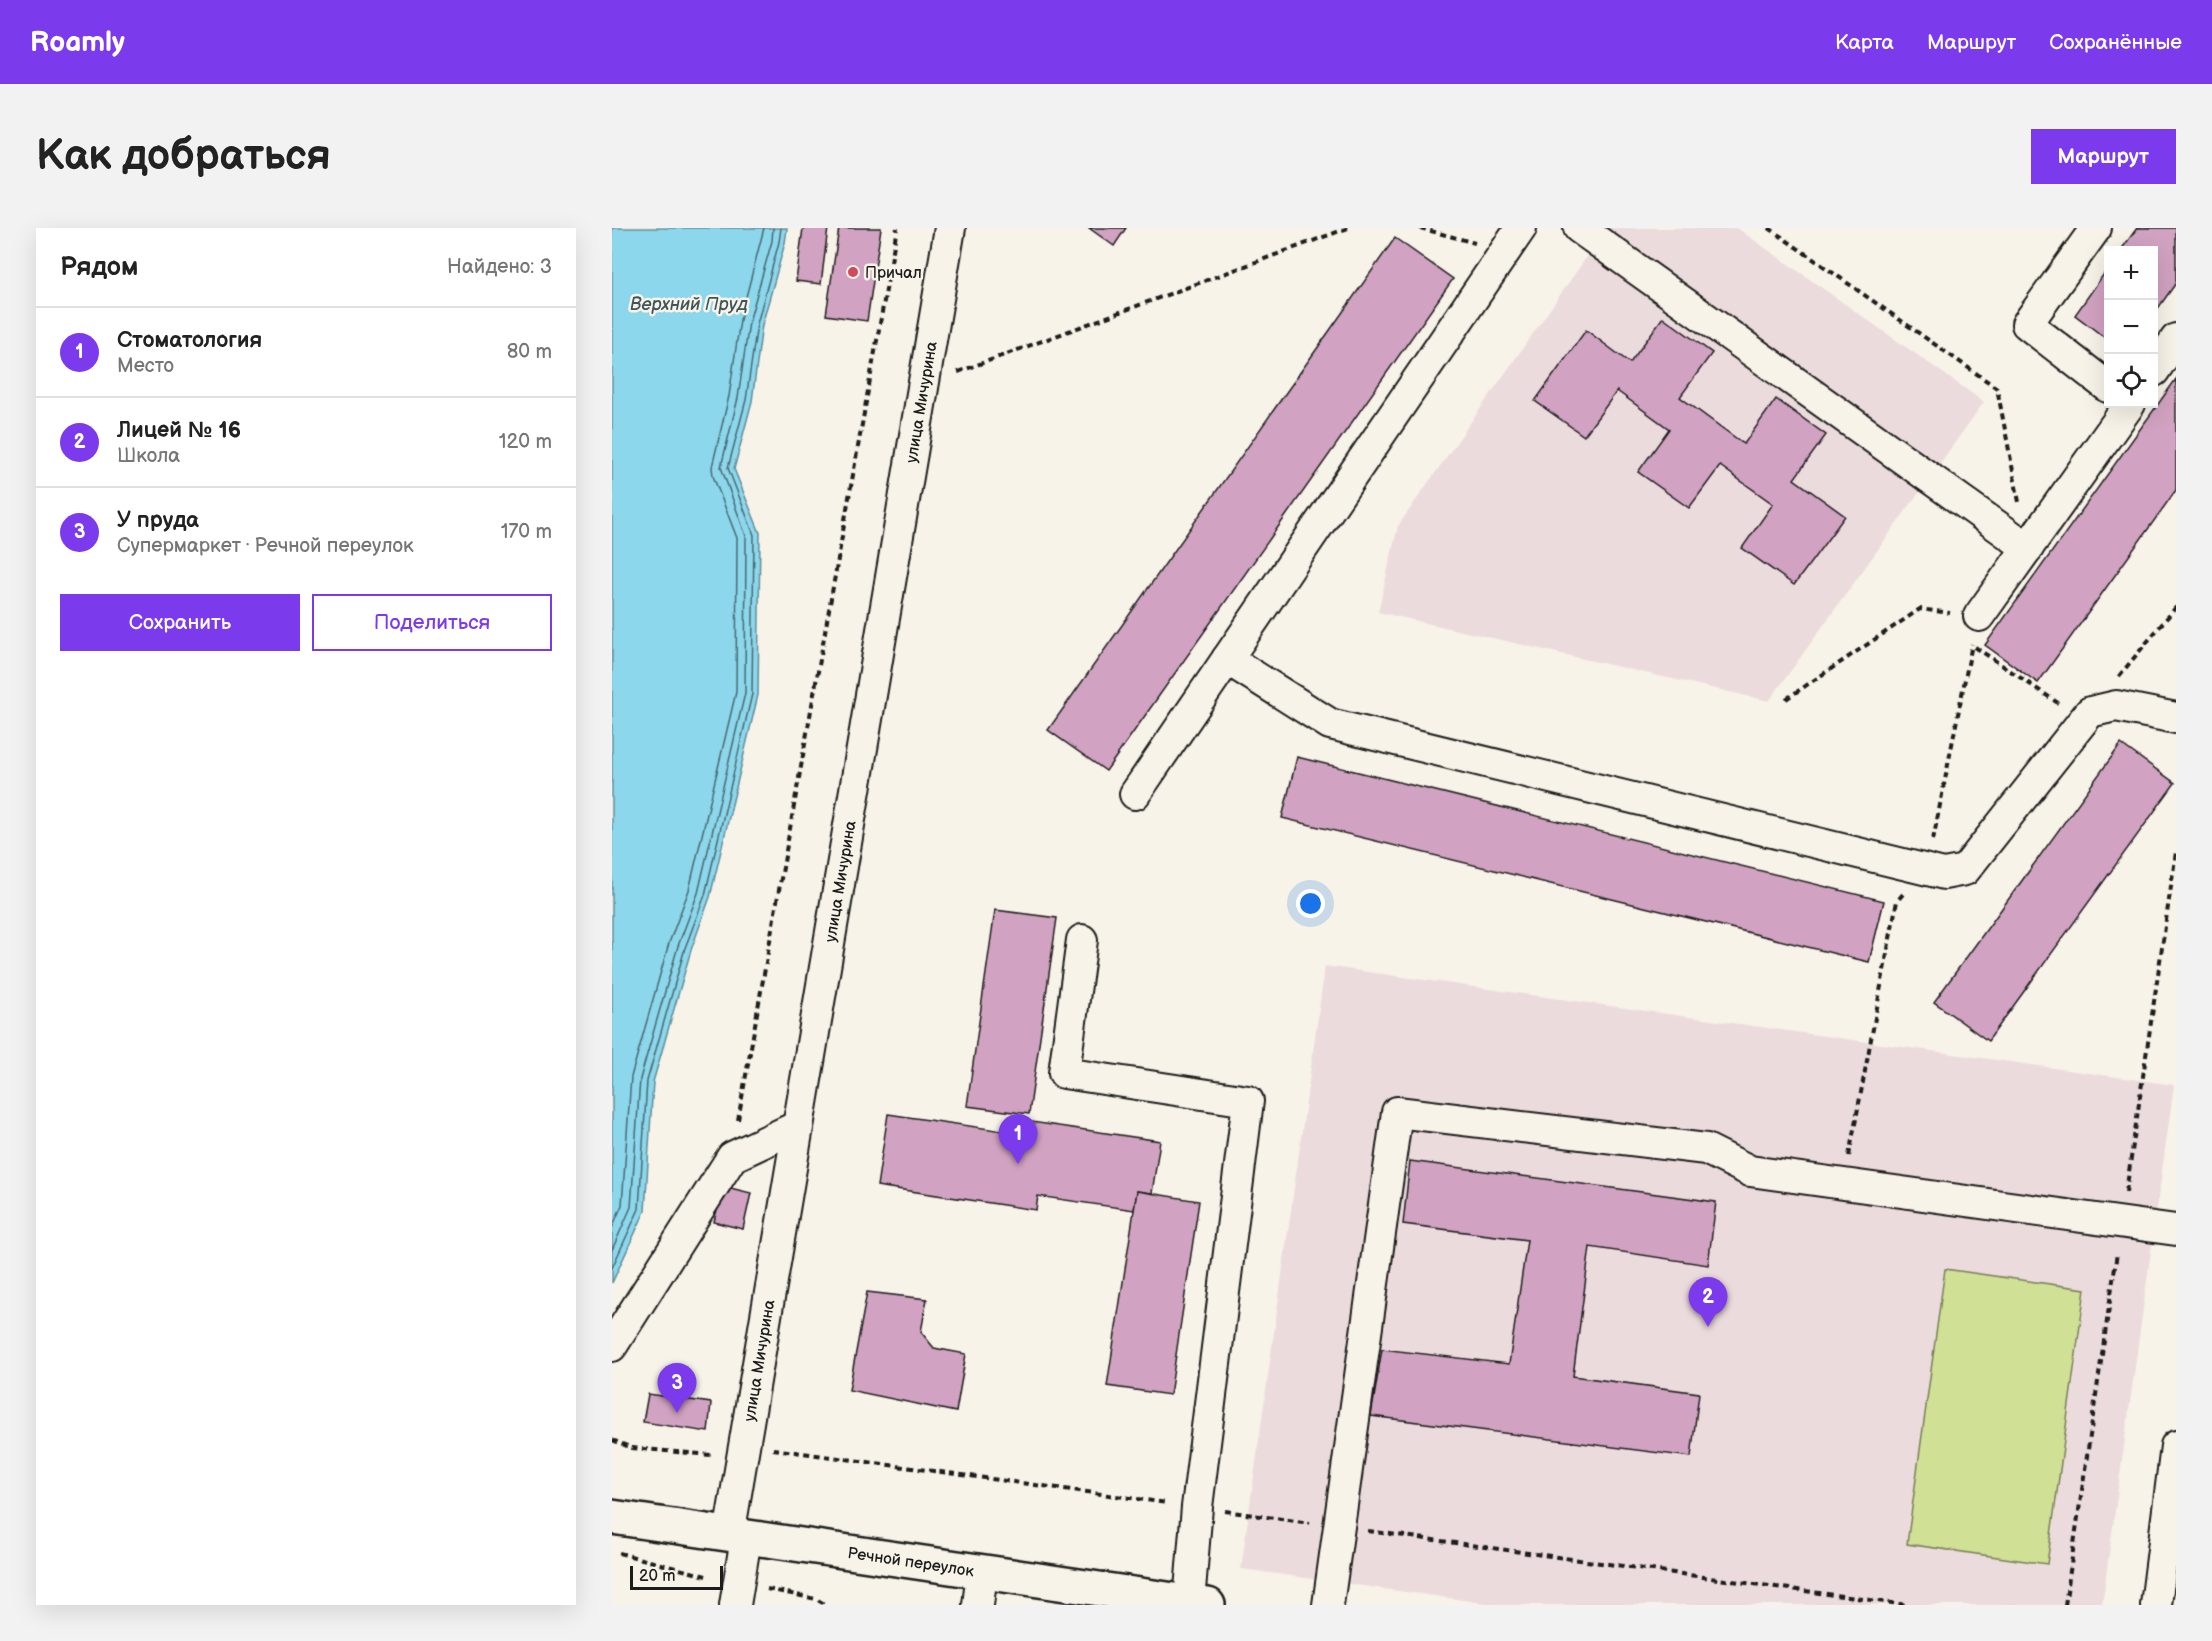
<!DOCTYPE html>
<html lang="ru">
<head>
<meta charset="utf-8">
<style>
  :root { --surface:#fff; --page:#f2f2f2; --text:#222; --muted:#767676; --line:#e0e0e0; --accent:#7c3aed }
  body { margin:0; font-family:"Balsamiq Sans",sans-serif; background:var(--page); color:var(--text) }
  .controls { position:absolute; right:18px; top:18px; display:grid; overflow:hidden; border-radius:0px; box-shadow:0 6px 24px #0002 }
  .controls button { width:54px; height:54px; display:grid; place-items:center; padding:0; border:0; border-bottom:2px solid var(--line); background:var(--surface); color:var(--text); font:30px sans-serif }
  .scale { position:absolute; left:18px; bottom:15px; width:93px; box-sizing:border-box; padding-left:6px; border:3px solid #1c1c1c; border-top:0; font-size:16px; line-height:21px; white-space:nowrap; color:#1c1c1c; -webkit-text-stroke:4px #f7f3e8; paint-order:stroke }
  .you { position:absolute; left:699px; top:676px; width:21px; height:21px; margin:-15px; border:4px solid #fff; border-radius:50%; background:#1a73e8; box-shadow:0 0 0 9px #1a73e833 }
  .badge { display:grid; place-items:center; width:39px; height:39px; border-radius:50%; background:var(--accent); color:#fff; font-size:20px; font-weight:700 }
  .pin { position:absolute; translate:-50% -50px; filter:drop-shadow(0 2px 3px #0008) }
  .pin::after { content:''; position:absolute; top:32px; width:21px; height:18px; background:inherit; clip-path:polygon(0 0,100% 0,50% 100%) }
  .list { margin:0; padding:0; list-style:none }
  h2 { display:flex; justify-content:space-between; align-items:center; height:78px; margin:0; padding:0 24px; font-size:26px }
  h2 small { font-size:20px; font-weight:400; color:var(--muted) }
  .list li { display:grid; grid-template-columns:39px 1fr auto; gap:18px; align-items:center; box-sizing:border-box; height:90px; padding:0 24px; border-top:2px solid var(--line) }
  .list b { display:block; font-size:22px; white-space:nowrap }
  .list p { margin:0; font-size:20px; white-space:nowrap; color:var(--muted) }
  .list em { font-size:20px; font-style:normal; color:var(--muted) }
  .actions { display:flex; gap:12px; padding:18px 24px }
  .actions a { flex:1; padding:14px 0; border:2px solid var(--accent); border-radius:0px; text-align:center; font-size:21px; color:var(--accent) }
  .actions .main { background:var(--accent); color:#fff }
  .icon { flex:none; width:33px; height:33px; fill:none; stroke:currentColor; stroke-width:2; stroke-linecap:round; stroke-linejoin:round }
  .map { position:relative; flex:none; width:1564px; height:1377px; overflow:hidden; border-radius:0px }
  header { display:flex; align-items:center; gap:36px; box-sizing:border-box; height:84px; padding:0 30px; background:var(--accent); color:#fff }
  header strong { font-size:28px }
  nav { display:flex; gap:33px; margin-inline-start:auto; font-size:21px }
  .intro { display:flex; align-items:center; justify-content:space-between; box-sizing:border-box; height:144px; padding:0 36px }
  h1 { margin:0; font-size:42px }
  .button { padding:15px 27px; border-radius:0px; background:var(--accent); color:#fff; font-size:21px; font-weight:700 }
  main { display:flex; gap:36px; padding:0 36px }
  aside { flex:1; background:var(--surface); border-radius:0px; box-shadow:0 6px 24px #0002 }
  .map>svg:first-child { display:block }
  .built { fill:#ecdbdc }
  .green { fill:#d0e094; stroke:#767e58; stroke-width:1.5 }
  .water { fill:#8cd7ec; stroke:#5f8c99; stroke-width:1.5 }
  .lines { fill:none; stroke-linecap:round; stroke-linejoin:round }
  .shore { stroke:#49676f; stroke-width:1.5 }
  .building { fill:#d1a2c1; stroke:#1c1c1c; stroke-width:1.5 }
  .minor-casing { stroke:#1c1c1c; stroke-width:34 }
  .major-casing { stroke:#1c1c1c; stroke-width:38 }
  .path { stroke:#1c1c1c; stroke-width:4; stroke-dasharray:6 4.5; stroke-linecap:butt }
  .minor { stroke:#f7f3e8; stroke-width:30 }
  .major { stroke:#f7f3e8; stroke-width:33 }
  .poi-dot { fill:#d1495b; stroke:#f7f3e8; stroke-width:2 }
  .labels { text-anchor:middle; stroke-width:5; stroke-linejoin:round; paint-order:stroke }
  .poi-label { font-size:16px; fill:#1c1c1c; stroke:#f7f3e8; text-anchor:start }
  .street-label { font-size:16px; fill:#1c1c1c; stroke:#f7f3e8 }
  .water-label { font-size:18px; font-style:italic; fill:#3e545a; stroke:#f7f3e8 }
</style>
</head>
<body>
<header>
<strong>Roamly</strong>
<nav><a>Карта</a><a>Маршрут</a><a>Сохранённые</a></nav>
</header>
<div class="intro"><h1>Как добраться</h1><a class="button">Маршрут</a></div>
<main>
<aside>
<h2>Рядом<small>Найдено: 3</small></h2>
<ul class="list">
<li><span class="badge">1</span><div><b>Стоматология</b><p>Место</p></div><em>80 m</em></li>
<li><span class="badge">2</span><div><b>Лицей № 16</b><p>Школа</p></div><em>120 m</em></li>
<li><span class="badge">3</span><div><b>У пруда</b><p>Супермаркет · Речной переулок</p></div><em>170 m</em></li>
</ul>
<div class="actions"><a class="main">Сохранить</a><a>Поделиться</a></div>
</aside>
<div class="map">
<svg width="1564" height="1377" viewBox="0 0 1564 1377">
  <rect width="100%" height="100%" fill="#f7f3e8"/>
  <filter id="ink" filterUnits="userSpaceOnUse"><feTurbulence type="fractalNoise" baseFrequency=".0167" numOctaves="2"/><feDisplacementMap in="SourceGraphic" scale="12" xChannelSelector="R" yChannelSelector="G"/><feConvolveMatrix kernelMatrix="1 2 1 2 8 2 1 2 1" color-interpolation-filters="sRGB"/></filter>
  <g filter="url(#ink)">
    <g class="built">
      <path d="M995 0H1125L1372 174 1157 473 766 384 786 298Z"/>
      <path d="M713 738 1562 857 1490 1377H887L629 1341Z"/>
    </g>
    <path class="green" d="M1333 1041 1473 1061 1435 1336 1295 1316Z"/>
    <path class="water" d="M0 0H175L173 15 150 97 140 173 122 241 148 305 146 467 98 669 79 722 41 854 33 983 0 1055Z"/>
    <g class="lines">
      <g class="shore">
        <path d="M0 1000 10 977 19 849 57 715 77 662 124 464 125 310 101 248 100 239 117 168 128 92 152 0"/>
        <path d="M0 1022 19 979 28 851 66 718 86 665 133 465 134 308 109 239 126 170 137 94 160 13 161 0"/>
        <path d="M0 1040 27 981 35 853 73 720 93 667 140 466 142 307 116 240 134 172 145 96 167 14 169 0"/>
      </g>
    </g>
    <g class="building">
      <path d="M191 0H216L209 56 184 53Z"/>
      <path d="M227 0H269L255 93 214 87Z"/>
      <path d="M477 0H514L502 18Z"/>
      <path d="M1525 0H1564V55L1542 86V22H1509Z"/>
      <path d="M783 10 841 51 494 543 436 502Z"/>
      <path d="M1496 40V112L1463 87Z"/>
      <path d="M1051 89 1100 125 1068 169 1132 216 1164 171 1214 207 1182 251 1233 288 1182 357 1130 320 1161 276 1108 238 1077 280 1026 244 1057 201 1005 163 972 208 923 173 974 102 1018 135Z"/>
      <path d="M1564 151V262L1426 455 1373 417Z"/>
      <path d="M1509 516 1563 555 1376 813 1322 774Z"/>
      <path d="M685 529 1272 673 1257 734 670 590Z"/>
      <path d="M383 682 445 690 417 886 355 878Z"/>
      <path d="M276 886 411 906 413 893 548 913 540 965 525 963 522 982 426 968 424 982 265 958Z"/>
      <path d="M798 933 1104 974 1096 1037 978 1019 961 1148 1087 1165 1079 1229 759 1188 770 1121 897 1136 915 1012 791 996Z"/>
      <path d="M110 958 139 965 131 1001 102 994Z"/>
      <path d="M525 963 587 973 558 1167 495 1158Z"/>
      <path d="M255 1064 315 1071 309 1104 322 1120 354 1126 344 1184 237 1162Z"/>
      <path d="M36 1166 99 1175 96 1204 31 1194Z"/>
    </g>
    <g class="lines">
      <g class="minor-casing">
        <g id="minor">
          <path d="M967 0 1416 320"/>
          <path d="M1484 0 1415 96 1496 159"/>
          <path d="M1542 143 1564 111"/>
          <path d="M1367 388 1518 176"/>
          <path d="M615 431 718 496 1332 646 1353 642 1478 484 1504 478 1564 490"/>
          <path d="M523 566 909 0"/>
          <path d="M470 712 452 845 636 873 585 1279 577 1374"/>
          <path d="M0 1118 120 929 186 898"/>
          <path id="s1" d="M117 1307 338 0"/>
          <path d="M123 1377 134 1310"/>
          <path d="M366 1377 370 1344"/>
          <path d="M716 1377 785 884 1094 921 1138 943 1564 1002"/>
          <path d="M1544 1377 1564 1218"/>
        </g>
      </g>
      <g class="major-casing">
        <g id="major">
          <path id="s2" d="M0 1289 596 1377"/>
        </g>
      </g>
      <g class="path">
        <path d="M808 0 863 15"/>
        <path d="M1157 0 1385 160 1407 274"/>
        <path d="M346 144 736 0"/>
        <path d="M1363 419 1446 475"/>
        <path d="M1507 448 1564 379"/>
        <path d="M1174 471 1308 381 1338 385"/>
        <path d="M1321 612 1360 416"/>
        <path d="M126 892 285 0"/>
        <path d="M1237 928 1285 673 1291 666"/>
        <path d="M1514 964 1564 624"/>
        <path d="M0 1212 20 1220 99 1227"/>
        <path d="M161 1221 555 1275"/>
        <path d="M613 1283 698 1295"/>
        <path d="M756 1303 1295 1377"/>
        <path d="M7 1325 98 1349"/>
        <path d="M155 1361 204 1371 214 1377"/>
        <path d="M1453 1377 1505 1025"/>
      </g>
      <use href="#minor" class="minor"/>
      <use href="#major" class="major"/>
    </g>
  </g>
  <circle class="poi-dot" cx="241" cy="44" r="6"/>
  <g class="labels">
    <g class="poi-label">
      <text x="253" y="50">Причал</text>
    </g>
    <g class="street-label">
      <text dy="6" stroke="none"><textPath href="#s1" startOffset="1149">улица Мичурина</textPath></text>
      <text dy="6" stroke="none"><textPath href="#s1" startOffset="663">улица Мичурина</textPath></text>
      <text dy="6" stroke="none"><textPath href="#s1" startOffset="177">улица Мичурина</textPath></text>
      <text dy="6" stroke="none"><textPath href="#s2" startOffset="302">Речной переулок</textPath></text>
    </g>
    <g class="water-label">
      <text x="77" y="82">Верхний Пруд</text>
    </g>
  </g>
</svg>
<div class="controls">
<button>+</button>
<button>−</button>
<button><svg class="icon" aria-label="locate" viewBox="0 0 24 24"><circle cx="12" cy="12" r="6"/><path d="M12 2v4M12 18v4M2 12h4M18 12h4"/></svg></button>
</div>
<div class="scale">20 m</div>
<div class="you"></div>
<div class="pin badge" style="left:406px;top:936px">1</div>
<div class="pin badge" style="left:1096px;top:1099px">2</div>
<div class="pin badge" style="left:65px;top:1185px">3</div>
</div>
</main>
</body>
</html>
